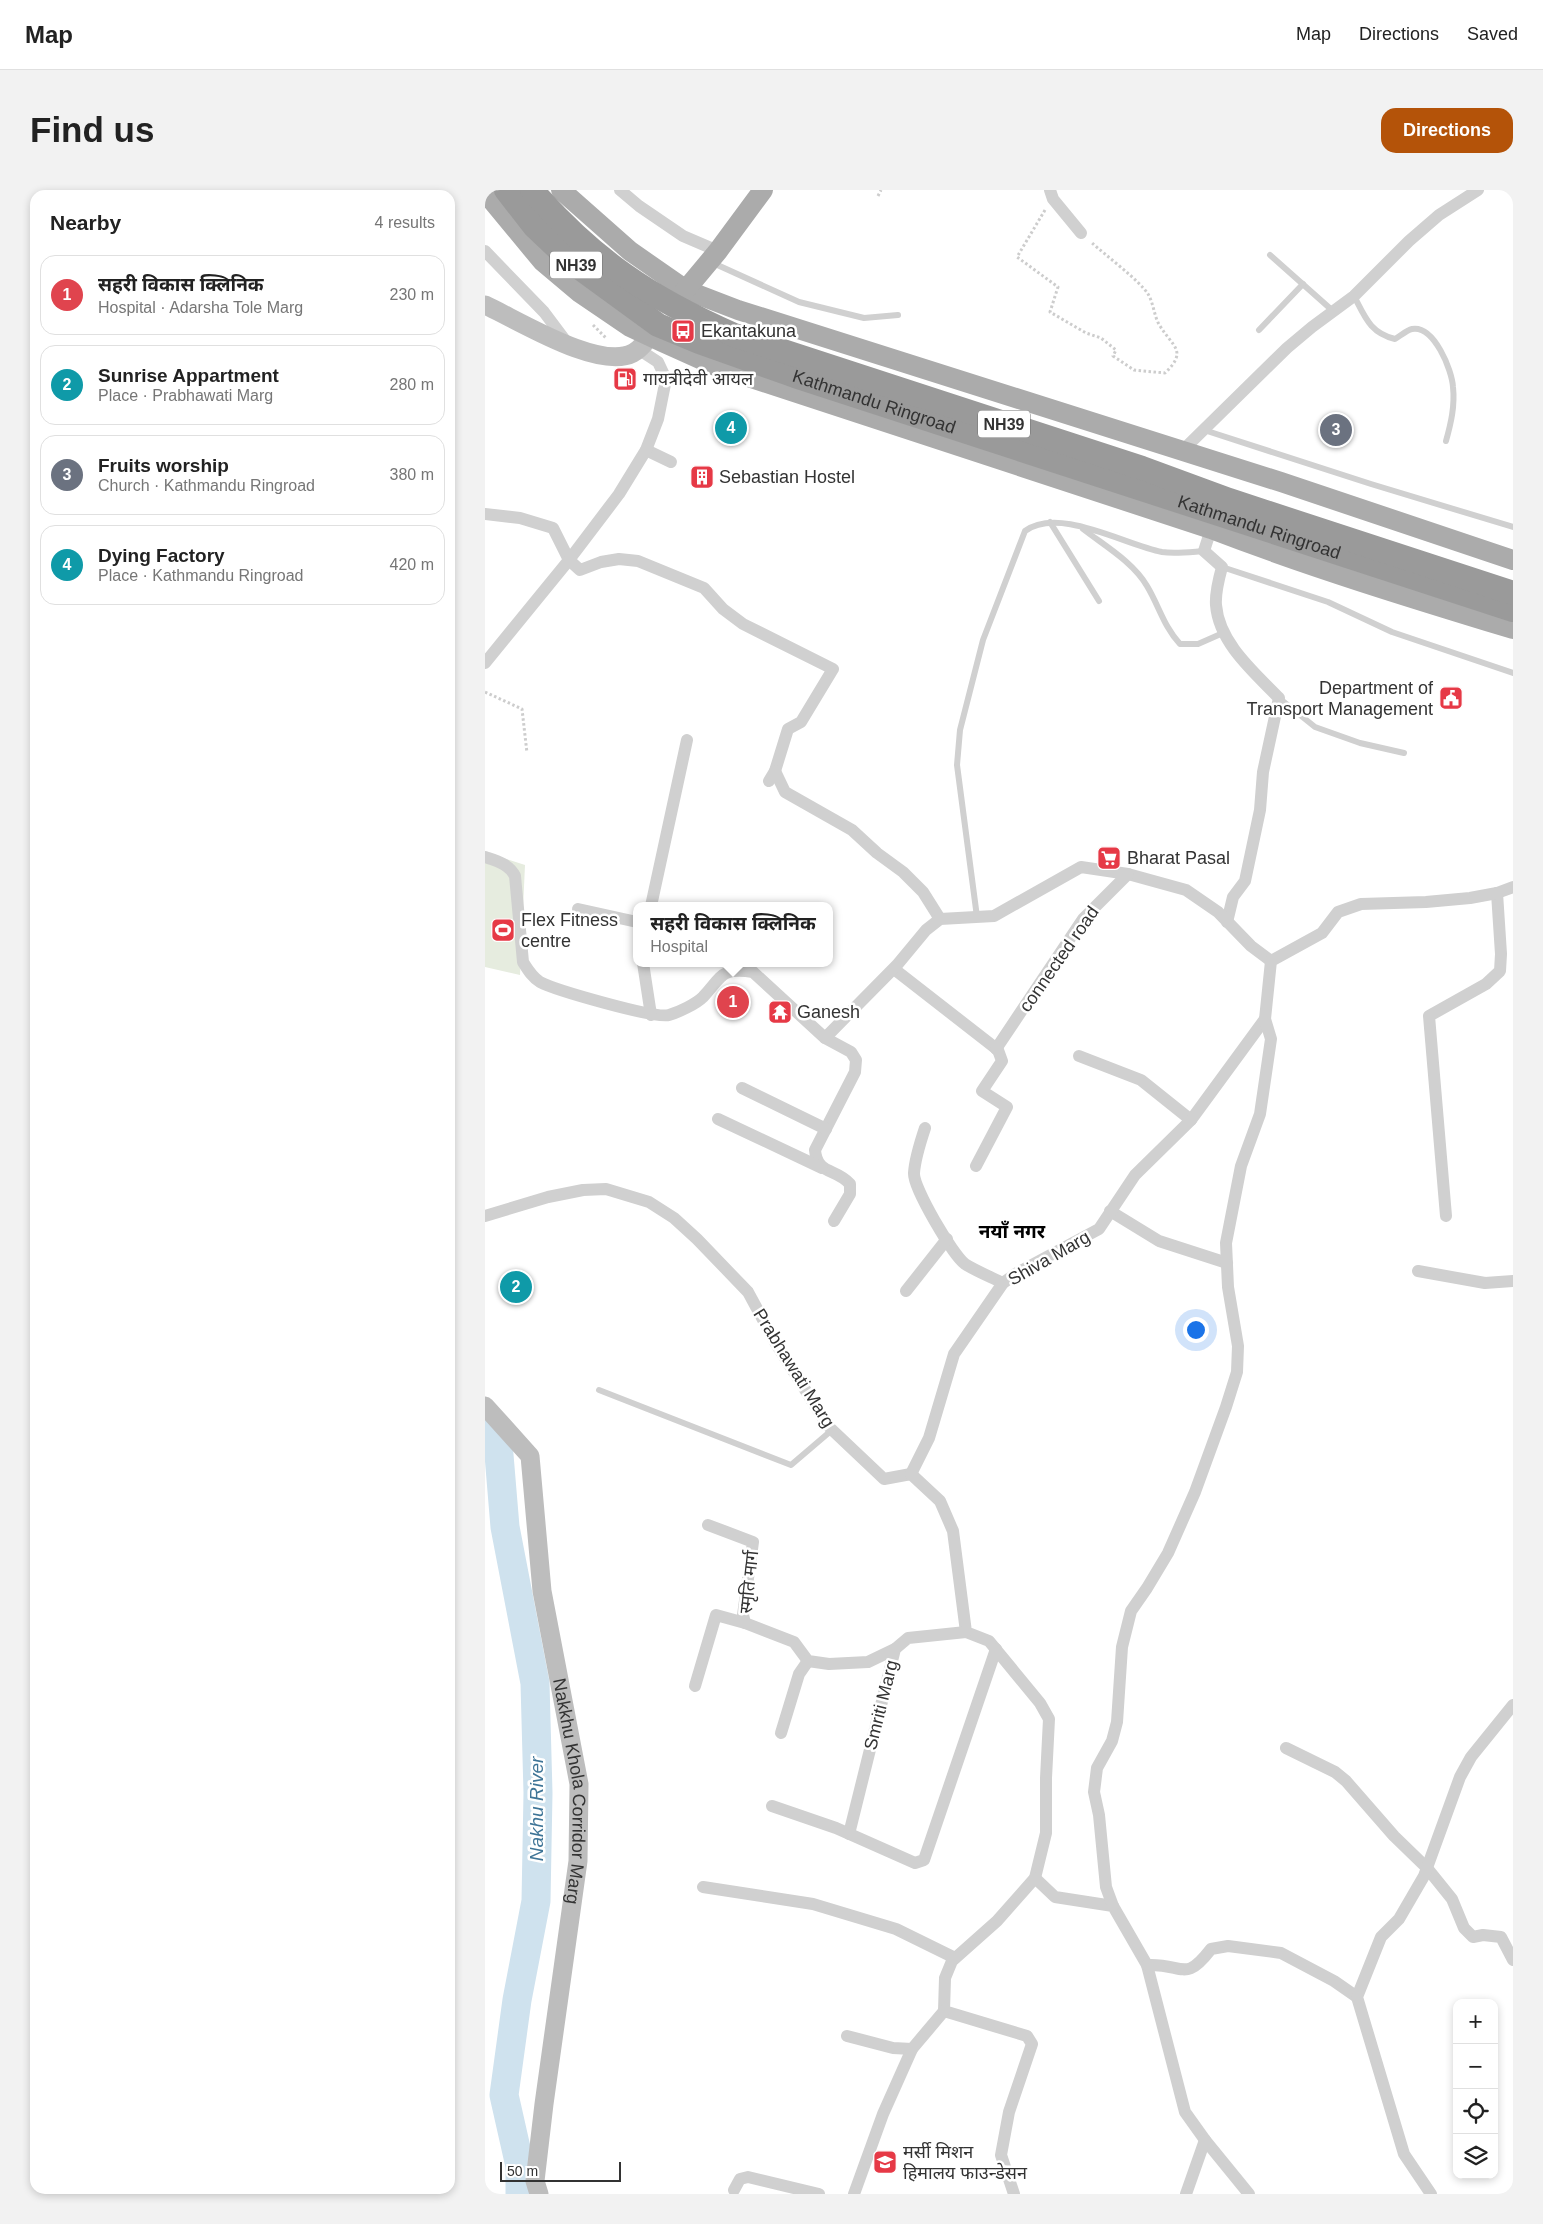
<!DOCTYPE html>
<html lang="en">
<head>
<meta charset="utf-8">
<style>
  :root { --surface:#fff; --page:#f2f2f2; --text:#222; --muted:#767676; --line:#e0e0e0; --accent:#b45309 }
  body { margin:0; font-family:Helvetica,"Noto Sans Devanagari",sans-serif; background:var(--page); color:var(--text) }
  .controls { position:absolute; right:15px; bottom:15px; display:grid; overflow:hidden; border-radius:10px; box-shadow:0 2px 8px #0003 }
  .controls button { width:45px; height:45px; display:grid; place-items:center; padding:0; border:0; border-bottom:1px solid var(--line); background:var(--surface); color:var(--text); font:25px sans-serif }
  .scale { position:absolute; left:15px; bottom:12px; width:121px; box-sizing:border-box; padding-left:5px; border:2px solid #333; border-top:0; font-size:14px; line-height:18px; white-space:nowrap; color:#333; -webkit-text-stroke:4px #fff; paint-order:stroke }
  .you { position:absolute; left:710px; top:1139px; width:18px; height:18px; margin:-12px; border:4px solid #fff; border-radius:50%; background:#1a73e8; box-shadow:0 0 0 8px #1a73e833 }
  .badge { display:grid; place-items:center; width:32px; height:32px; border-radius:50%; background:var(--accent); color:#fff; font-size:16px; font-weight:700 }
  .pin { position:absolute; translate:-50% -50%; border:2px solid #fff; box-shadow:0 1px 5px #0006 }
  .popup { position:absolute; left:148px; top:712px; width:200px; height:65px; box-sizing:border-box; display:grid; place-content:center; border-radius:10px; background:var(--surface); filter:drop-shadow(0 1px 4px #0005); font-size:16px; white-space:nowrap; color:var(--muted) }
  .popup b { font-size:19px; color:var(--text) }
  .popup::after { content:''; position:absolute; left:50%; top:100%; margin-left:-10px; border:10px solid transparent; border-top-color:var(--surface) }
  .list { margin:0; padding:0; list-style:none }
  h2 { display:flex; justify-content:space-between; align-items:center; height:65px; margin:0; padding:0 20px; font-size:21px }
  h2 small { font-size:16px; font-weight:400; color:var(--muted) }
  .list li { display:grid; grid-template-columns:32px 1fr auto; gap:15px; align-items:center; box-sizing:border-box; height:80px; margin:0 10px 10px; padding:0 10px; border:1px solid var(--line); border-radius:15px }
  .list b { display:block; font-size:19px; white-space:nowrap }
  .list p { margin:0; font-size:16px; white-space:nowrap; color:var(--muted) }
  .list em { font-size:16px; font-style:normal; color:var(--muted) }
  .icon { flex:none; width:28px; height:28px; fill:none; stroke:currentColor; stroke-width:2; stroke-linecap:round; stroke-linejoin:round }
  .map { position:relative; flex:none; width:1028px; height:2004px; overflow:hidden; border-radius:15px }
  header { display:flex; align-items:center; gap:30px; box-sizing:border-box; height:70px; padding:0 25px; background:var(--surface); border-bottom:1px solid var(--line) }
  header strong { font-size:24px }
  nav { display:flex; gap:28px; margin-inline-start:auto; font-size:18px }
  .intro { display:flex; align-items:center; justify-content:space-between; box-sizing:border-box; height:120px; padding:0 30px }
  h1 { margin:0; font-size:35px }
  .button { padding:12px 22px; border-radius:15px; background:var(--accent); color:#fff; font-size:18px; font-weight:700 }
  main { display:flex; gap:30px; padding:0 30px }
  aside { flex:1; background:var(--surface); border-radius:15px; box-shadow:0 2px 8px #0003 }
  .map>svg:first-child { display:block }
  .green { fill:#e6ecdf }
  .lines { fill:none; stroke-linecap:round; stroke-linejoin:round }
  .river { stroke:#cfe2ee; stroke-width:29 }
  .path { stroke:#cdcdcd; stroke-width:3; stroke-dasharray:2.5 2.5; stroke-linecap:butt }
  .lane { stroke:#d0d0d0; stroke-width:6 }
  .street { stroke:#d0d0d0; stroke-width:12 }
  .secondary { stroke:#bdbdbd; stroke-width:19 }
  .primary { stroke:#ababab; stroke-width:20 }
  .highway { stroke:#9a9a9a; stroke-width:24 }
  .labels { text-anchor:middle; stroke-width:5; stroke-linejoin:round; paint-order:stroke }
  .shield { fill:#fff; stroke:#707070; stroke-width:1 }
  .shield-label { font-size:16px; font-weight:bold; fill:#333 }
  .poi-label { font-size:18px; fill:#333; stroke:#fff; text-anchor:start }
  .street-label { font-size:18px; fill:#333; stroke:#fff }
  .neighbourhood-label { font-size:19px; font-weight:bold; fill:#000; stroke:#fff }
  .water-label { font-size:19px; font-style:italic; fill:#3f7597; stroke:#fff }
</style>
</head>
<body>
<header>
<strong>Map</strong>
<nav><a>Map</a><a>Directions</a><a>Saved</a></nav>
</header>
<div class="intro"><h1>Find us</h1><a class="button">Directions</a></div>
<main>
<aside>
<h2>Nearby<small>4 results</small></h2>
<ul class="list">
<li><span class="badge" style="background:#e0444e">1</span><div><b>सहरी विकास क्लिनिक</b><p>Hospital · Adarsha Tole Marg</p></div><em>230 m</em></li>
<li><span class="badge" style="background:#0f9aa8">2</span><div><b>Sunrise Appartment</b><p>Place · Prabhawati Marg</p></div><em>280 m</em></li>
<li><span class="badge" style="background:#6b7280">3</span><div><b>Fruits worship</b><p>Church · Kathmandu Ringroad</p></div><em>380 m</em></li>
<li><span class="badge" style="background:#0f9aa8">4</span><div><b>Dying Factory</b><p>Place · Kathmandu Ringroad</p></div><em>420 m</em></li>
</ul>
</aside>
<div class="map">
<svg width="1028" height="2004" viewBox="0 0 1028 2004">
  <rect width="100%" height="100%" fill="#fff"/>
  <path class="green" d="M0 662 40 675 35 785 0 777Z"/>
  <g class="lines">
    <path class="river" d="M0 1237 6 1241 13 1253 20 1337 50 1493 53 1603 51 1711 32 1810 19 1905 35 1976V2004"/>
    <g class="path">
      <path d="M393 6 396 0"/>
      <path d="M560 20 532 67 573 97 565 122 601 143 616 148 631 160 628 166 649 180 680 183C703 161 688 157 675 136 669 127 669 114 663 104 654 90 620 65 606 52"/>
      <path d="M108 135 121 148"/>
      <path d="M0 502 37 519 42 563"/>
    </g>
    <g class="lane">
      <path d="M785 65 848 121"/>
      <path d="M228 73 314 112 379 128 413 125"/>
      <path d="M869 106C880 127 885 143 910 149 915 146 922 140 927 139 949 135 967 180 968 197 970 216 966 233 961 251"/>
      <path d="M774 140 818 94"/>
      <path d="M719 240 886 294 1028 337"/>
      <path d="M565 332 614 411"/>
      <path d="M598 339C620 356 648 372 662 396 674 416 679 437 695 454H713L738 443"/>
      <path d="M737 377 843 412 907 442 1028 483"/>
      <path d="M794 508 830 537 875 553 919 563"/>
      <path d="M492 727 472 575 475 540 498 450 540 341C574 316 640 355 677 362 690 364 705 362 719 361"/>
      <path d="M114 1200 306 1275 347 1240"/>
    </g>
    <g class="street">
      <path d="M135 0 154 16 198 46 233 61"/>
      <path d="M565 0 568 9 596 43"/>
      <path d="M0 61 59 122 83 154"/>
      <path d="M161 260 186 272"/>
      <path d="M697 261 802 158 827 137 869 106 924 51 954 25 993 0"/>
      <path d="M0 324 35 328 68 338 84 370 95 380 116 372 134 369 153 371 219 398 238 419 258 434 348 479 316 532 303 539 290 581 284 591"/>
      <path d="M726 339 719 361 737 377C734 388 730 403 731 415 734 453 769 482 794 508L778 582 775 620 760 691 748 707 742 732"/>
      <path d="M0 473 84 370 134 304 161 260 173 229 181 189 173 172 153 159"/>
      <path d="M290 581 300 602 367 640 392 663 418 682 438 702 455 729"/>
      <path d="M0 667C12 671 24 674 30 686L38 772C43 780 47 787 55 792 70 800 170 829 184 825 194 822 211 814 218 807 237 787 235 777 268 782L340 848 366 862 371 870 370 882 330 960C332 985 351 978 365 994V1004L349 1031"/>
      <path d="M166 716 202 550"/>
      <path d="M93 719 152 732"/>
      <path d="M158 773 166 825"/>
      <path d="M409 779 513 860 517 871 497 901 522 917 491 976"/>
      <path d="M340 848 412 775 441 740 455 729 509 726 596 677 643 684 701 700 733 722 766 756 786 771"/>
      <path d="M511 859 598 729 643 684"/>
      <path d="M594 866 656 890 706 930"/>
      <path d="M257 898 341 939"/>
      <path d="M233 929 337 978"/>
      <path d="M440 938C435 953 430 968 429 983 428 998 468 1065 480 1074 491 1081 506 1087 518 1093"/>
      <path d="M625 1021 674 1051 742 1073"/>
      <path d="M0 1026 63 1007 98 1000 121 999 164 1012 189 1028 212 1049 263 1102 290 1152 343 1236 399 1289 426 1284 455 1311 468 1341 481 1442 504 1451 555 1513 564 1529 561 1588V1643L550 1688 512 1731 467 1771 460 1788 459 1821 542 1846 547 1854 524 1922 516 1965 529 2004"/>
      <path d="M961 1026 944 826 1001 794 1015 781 1016 764 1012 703"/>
      <path d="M933 1081 1000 1093 1028 1091"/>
      <path d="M421 1101 462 1049"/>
      <path d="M426 1284 444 1248 469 1164 518 1093 532 1083 614 1039 650 985 706 930 780 829"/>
      <path d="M223 1335 268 1352 258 1425 260 1433 309 1452 323 1471 344 1474 383 1472 410 1459"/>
      <path d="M210 1496 231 1425 260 1433"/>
      <path d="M296 1543 314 1484 323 1471"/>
      <path d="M801 1558 850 1582 861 1591 909 1646 942 1678 967 1709 979 1738 988 1747 998 1745 1016 1747 1028 1770"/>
      <path d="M287 1616 351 1638 430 1673 439 1670 511 1459"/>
      <path d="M364 1644 410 1459 423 1448 481 1442"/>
      <path d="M550 1688 570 1707 628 1716 662 1775 700 1922 720 1950 764 2004"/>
      <path d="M218 1697 328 1714 411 1739 470 1768"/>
      <path d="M628 1716 621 1697 614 1625 609 1602 612 1578 627 1551 632 1532 637 1457 646 1421 662 1398 683 1363 710 1302 741 1217 752 1182 753 1156 743 1097 741 1053 756 976 775 924 786 849 780 829 786 771 837 743 853 722 876 714 941 712 985 708 1012 703 1028 697"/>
      <path d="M662 1775C699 1773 699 1794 726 1759L743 1756 796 1763 849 1791 872 1807"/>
      <path d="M362 1846 408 1858 427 1859"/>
      <path d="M249 2000 255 1989 263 1987 334 2004"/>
      <path d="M369 2004 398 1924 427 1859 459 1821"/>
      <path d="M701 2004 720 1950"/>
      <path d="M946 2004 919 1964 872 1807 896 1747 914 1729 939 1686 975 1587 986 1567 1028 1515"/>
    </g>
    <g class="secondary">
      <path d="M0 115C33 130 114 181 148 163 158 158 166 144 173 135"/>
      <path id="s1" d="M0 1216 45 1266 57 1401 94 1594 93 1671 59 1914 50 1991 54 2004"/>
    </g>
    <g class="primary">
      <path d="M76 0 145 61 201 100 253 120 796 292 1028 370"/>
      <path d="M0 2 57 71 95 103 145 137 177 152 233 177 726 339C825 377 926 408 1028 439"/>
      <path d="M193 109 233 61 278 0"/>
    </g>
    <g class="highway">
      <path id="s2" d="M21 0 49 36 88 73 173 135 214 152 310 186 1028 420"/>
      <path d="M47 0C108 70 165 108 249 145L657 278 744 310 1028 403"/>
    </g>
  </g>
  <defs>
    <g id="bus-square" transform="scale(1.25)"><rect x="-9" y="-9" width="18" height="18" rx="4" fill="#e63946" stroke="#fff"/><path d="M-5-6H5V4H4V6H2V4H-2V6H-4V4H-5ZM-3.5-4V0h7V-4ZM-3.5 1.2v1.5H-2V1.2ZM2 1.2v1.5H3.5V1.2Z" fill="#fff"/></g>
    <g id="fuel-square" transform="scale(1.25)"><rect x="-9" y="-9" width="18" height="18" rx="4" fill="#e63946" stroke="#fff"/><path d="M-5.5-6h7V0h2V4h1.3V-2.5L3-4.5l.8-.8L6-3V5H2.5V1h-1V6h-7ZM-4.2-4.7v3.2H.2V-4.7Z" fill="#fff"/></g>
    <g id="building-square" transform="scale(1.25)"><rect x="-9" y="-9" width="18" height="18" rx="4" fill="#e63946" stroke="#fff"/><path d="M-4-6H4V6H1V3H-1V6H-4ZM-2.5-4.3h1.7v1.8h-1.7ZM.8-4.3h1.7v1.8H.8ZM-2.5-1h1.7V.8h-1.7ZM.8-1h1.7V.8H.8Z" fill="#fff"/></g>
    <g id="civic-square" transform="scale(1.25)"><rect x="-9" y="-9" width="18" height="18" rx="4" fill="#e63946" stroke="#fff"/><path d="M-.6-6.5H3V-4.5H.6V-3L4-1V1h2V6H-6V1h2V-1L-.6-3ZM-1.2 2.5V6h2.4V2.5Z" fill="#fff"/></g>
    <g id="supermarket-square" transform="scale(1.25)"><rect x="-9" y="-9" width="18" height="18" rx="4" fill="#e63946" stroke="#fff"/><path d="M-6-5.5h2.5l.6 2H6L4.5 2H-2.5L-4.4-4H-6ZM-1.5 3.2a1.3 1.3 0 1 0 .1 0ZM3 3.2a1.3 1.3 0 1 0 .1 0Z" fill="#fff"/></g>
    <g id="stadium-square" transform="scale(1.25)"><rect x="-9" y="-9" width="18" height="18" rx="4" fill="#e63946" stroke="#fff"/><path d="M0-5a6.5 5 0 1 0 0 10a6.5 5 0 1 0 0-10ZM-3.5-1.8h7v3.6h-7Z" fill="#fff"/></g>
    <g id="temple-square" transform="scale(1.25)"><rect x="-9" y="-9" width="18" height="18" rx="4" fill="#e63946" stroke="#fff"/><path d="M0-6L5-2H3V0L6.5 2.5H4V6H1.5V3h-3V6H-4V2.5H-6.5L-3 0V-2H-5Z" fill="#fff"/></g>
    <g id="school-square" transform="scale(1.25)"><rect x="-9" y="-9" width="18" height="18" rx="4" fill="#e63946" stroke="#fff"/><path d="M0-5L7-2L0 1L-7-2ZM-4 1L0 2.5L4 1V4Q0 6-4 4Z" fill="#fff"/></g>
  </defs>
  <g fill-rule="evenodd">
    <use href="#bus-square" x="198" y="141"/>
    <use href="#fuel-square" x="140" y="189"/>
    <use href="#building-square" x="217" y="287"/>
    <use href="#civic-square" x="966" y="508"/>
    <use href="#supermarket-square" x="624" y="668"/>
    <use href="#stadium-square" x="18" y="740"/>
    <use href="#temple-square" x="295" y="822"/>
    <use href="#school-square" x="400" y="1972"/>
  </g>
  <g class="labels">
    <g class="shield">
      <rect x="65" y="61.5" width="52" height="27" rx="4"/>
      <rect x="493" y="220.5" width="52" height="27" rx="4"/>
    </g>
    <g class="shield-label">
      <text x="91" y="81">NH39</text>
      <text x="519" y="240">NH39</text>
    </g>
    <g class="poi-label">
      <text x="216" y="147">Ekantakuna</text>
      <text x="158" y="195">गायत्रीदेवी आयल</text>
      <text x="234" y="293">Sebastian Hostel</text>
      <text x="948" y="504" text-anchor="end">Department of<tspan x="948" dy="21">Transport Management</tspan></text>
      <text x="642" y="674">Bharat Pasal</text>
      <text x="36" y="736">Flex Fitness<tspan x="36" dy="21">centre</tspan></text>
      <text x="312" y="828">Ganesh</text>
      <text x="418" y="1968">मर्सी मिशन<tspan x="418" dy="21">हिमालय फाउन्डेसन</tspan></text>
    </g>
    <g class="street-label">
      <text dy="6" stroke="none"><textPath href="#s2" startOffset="434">Kathmandu Ringroad</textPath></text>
      <text dy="6" stroke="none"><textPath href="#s2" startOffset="839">Kathmandu Ringroad</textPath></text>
      <text transform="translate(574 769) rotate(-55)" y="6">connected road</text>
      <text transform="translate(564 1068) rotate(-30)" y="6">Shiva Marg</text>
      <text transform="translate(309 1178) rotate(58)" y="6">Prabhawati Marg</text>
      <text transform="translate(264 1392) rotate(-84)" y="6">स्मृति मार्ग</text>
      <text transform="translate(396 1515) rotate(-76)" y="6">Smriti Marg</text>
      <text dy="6" stroke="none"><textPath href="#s1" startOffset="406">Nakkhu Khola Corridor Marg</textPath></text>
    </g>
    <g class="neighbourhood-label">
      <text x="527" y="1048">नयाँ नगर</text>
    </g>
    <g class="water-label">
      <text transform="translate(51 1619) rotate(-90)" y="7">Nakhu River</text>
    </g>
  </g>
</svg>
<div class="controls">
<button>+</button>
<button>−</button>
<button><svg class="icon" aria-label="locate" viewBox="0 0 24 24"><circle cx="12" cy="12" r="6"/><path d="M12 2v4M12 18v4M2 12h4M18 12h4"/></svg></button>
<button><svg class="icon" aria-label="layers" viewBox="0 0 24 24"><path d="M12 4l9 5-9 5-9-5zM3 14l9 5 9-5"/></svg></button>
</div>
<div class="scale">50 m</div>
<div class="you"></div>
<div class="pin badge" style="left:248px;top:812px;background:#e0444e">1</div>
<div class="popup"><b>सहरी विकास क्लिनिक</b>Hospital</div>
<div class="pin badge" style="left:31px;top:1097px;background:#0f9aa8">2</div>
<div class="pin badge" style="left:851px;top:240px;background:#6b7280">3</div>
<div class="pin badge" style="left:246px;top:238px;background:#0f9aa8">4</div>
</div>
</main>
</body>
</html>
